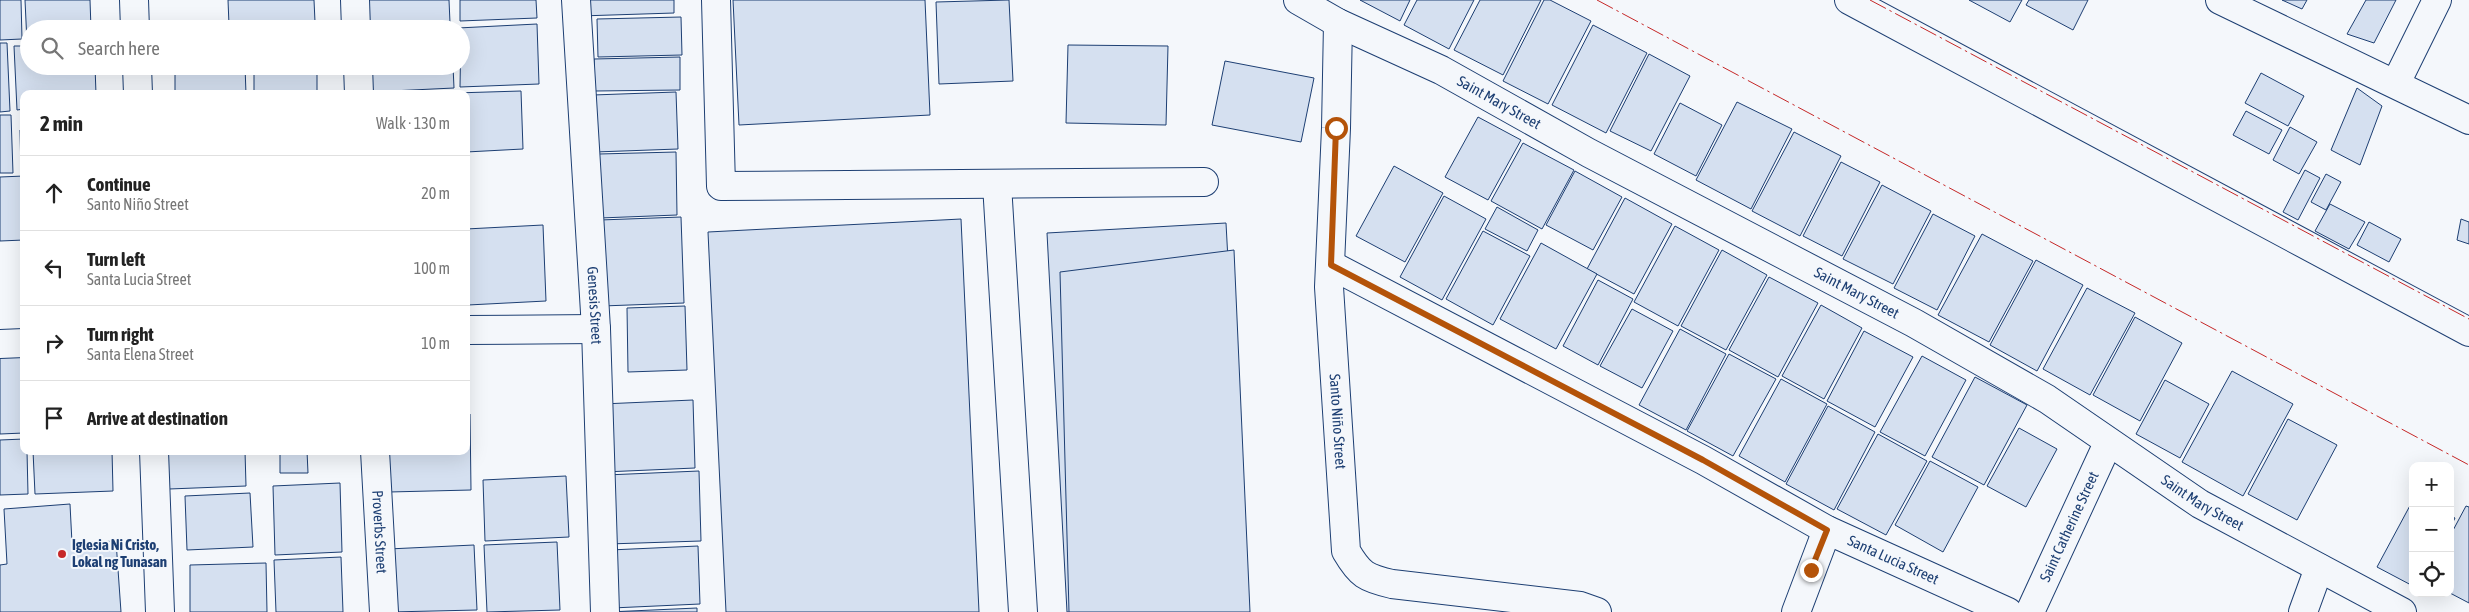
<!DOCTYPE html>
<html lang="en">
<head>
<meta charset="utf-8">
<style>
  :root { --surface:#fff; --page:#f2f2f2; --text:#222; --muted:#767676; --line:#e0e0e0 }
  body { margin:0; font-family:"Asap Condensed",sans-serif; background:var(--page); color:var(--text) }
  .controls { position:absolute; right:15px; bottom:15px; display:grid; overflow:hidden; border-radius:10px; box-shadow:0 5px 20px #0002 }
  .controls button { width:45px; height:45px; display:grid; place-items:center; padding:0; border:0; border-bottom:1px solid var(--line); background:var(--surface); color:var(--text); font:25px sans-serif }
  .stop { position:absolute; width:15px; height:15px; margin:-11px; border:4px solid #b45309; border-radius:50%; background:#fff }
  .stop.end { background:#b45309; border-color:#fff; box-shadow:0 1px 5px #0008 }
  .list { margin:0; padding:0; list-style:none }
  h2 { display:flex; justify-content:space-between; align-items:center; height:65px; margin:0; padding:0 20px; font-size:21px }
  h2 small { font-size:16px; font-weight:400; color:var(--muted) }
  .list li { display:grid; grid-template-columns:32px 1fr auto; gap:15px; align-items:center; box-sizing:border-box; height:75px; padding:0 20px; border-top:1px solid var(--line) }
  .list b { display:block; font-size:19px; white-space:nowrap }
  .list p { margin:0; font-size:16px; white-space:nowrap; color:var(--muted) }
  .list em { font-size:16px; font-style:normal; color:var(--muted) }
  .icon { flex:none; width:28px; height:28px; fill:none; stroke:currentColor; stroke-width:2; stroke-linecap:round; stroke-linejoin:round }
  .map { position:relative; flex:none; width:2469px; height:612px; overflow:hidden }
  .search { position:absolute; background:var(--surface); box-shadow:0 5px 20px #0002; left:20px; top:20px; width:450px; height:55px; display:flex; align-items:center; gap:12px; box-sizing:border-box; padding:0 18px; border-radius:28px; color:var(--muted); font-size:19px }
  .panel { position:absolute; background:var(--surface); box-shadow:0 5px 20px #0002; left:20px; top:90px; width:450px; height:365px; border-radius:10px }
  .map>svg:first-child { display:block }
  .building { fill:#d5e0f0; stroke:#1d3f73 }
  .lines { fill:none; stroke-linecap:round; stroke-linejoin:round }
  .minor-casing { stroke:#1d3f73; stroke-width:30 }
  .minor { stroke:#f4f7fb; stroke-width:28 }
  .power { stroke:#c62828; stroke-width:1; stroke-dasharray:18 4 2.5 4; stroke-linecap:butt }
  .route { stroke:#b45309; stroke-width:6 }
  .poi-dot { fill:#c62828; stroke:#f4f7fb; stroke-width:2 }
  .labels { text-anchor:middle; stroke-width:4; stroke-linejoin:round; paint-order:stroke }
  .street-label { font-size:15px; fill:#1d3f73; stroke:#f4f7fb }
  .poi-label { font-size:15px; font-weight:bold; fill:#1d3f73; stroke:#f4f7fb; text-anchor:start }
</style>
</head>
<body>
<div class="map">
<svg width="2469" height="612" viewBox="0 0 2469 612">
  <rect width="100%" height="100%" fill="#f4f7fb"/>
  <g class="building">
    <path d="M0 0H21L22 39 0 40Z"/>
    <path d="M25 0H90L91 29H29L27 43Z"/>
    <path d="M228 0H314L315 22 229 25Z"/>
    <path d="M362 0H449L450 23 363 26Z"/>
    <path d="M460 0H536L537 18 460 21Z"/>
    <path d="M580 0H674V13L580 16Z"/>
    <path d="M733 0H925L930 115 739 125Z"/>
    <path d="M1009 0 1013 81 939 84 936 2Z"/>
    <path d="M1360 0H1410L1400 21Z"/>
    <path d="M1417 0H1474L1449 49 1404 25Z"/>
    <path d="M1480 0H1541L1503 75 1454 50Z"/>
    <path d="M1544 0H1550L1591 21 1548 104 1503 81Z"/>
    <path d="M1969 0H2022L2010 22Z"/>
    <path d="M2029 0H2088L2073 30 2026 5Z"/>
    <path d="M2282 0H2307L2302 9Z"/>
    <path d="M2366 0H2396L2374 43 2347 34Z"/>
    <path d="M681 17 682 55 598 57 597 19Z"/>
    <path d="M537 24 539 84 460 87 461 29 458 28Z"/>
    <path d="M1593 25 1647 53 1606 133 1552 105Z"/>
    <path d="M0 43H7L10 111 0 112Z"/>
    <path d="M1068 45 1168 46 1166 125 1066 123Z"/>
    <path d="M14 46H29V66H95L96 94H24V109L17 110Z"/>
    <path d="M1649 54 1690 76 1651 151 1610 131Z"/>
    <path d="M680 57V90L595 91 594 59Z"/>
    <path d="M1225 61 1314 78 1301 142 1212 125Z"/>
    <path d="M175 66H245L246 94H175Z"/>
    <rect x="254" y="66" width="63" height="28"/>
    <path d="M369 66H453L454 88 370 92Z"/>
    <path d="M2261 73 2304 96 2288 126 2245 103Z"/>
    <path d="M2357 88 2382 106 2360 165 2331 150Z"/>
    <path d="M521 91 523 149 466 152V94L455 93Z"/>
    <path d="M676 92 678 149 595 152 593 95Z"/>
    <path d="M1737 102 1792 129 1751 209 1696 180Z"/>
    <path d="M1680 103 1722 125 1696 176 1654 154Z"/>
    <path d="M2246 111 2282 130 2269 154 2233 135Z"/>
    <path d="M0 115H11L13 173H0Z"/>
    <path d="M1478 117 1521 140 1488 200 1445 177Z"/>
    <path d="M2290 127 2317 142 2299 174 2273 160Z"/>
    <path d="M24 129V174H21L20 130Z"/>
    <path d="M1794 132 1841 156 1800 236 1752 211Z"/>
    <path d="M1523 143 1574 170 1542 229 1491 201Z"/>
    <path d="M676 152 677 215 600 218 599 154Z"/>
    <path d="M1841 162 1880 182 1842 256 1803 236Z"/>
    <path d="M1394 166 1443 193 1405 262 1356 236Z"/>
    <path d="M2305 170 2320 178 2298 220 2283 212Z"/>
    <path d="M1575 171 1622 197 1593 250 1546 225Z"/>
    <path d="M2326 174 2341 182 2326 210 2311 202Z"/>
    <path d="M24 176V240L0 241V177Z"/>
    <path d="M1882 185 1931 211 1893 284 1843 259Z"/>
    <path d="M1444 196 1486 219 1442 300 1400 277Z"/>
    <path d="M1625 198 1672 224 1634 294 1587 269Z"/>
    <path d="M2330 204 2365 222 2349 249 2315 231Z"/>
    <path d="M1497 207 1538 230 1527 251 1485 229Z"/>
    <path d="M1933 214 1975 236 1937 310 1894 288Z"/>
    <path d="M681 217 684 303 602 306 600 220Z"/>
    <path d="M961 219 979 612H726L708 232Z"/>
    <path d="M2461 219 2469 222V244L2457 240Z"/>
    <path d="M2369 222 2401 239 2389 262 2357 245Z"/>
    <path d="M1226 223 1247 612H1067L1047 233Z"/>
    <path d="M543 225 546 301 468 305 466 229Z"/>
    <path d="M1675 226 1719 250 1678 326 1634 302Z"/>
    <path d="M1483 231 1530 256 1493 325 1446 299Z"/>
    <path d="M1982 234 2033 261 1989 342 1938 315Z"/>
    <path d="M1541 243 1597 274 1556 349 1500 319Z"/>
    <path d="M22 246H24V287Z"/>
    <path d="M1234 250 1250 612H1069L1060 272Z"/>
    <path d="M1722 250 1767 275 1726 350 1681 326Z"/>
    <path d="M2036 260 2083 285 2037 371 1990 345Z"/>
    <path d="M1769 277 1818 303 1778 377 1729 350Z"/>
    <path d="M1598 280 1633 299 1598 365 1563 346Z"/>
    <path d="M2087 288 2135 313 2090 395 2043 369Z"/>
    <path d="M1821 305 1862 328 1824 399 1782 376Z"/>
    <path d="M685 306 687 370 628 372 627 308Z"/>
    <path d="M1632 309 1673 331 1642 388 1600 366Z"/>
    <path d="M2135 317 2182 343 2140 421 2093 395Z"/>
    <path d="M1680 329 1726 354 1686 430 1639 405Z"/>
    <path d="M1864 331 1913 357 1875 427 1827 401Z"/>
    <path d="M24 350V433L0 434V351Z"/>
    <path d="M1729 354 1776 379 1733 456 1687 431Z"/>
    <path d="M1922 356 1966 380 1925 456 1880 432Z"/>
    <path d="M2232 371 2293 404 2243 496 2182 462Z"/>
    <path d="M1975 377 2027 405 1984 485 1932 457Z"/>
    <path d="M1781 379 1827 404 1785 482 1739 456Z"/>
    <path d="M2165 380 2209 404 2180 458 2136 434Z"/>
    <path d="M693 400 695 468 604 472 602 404Z"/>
    <path d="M1828 406 1875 432 1834 510 1786 484Z"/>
    <path d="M466 414H470L471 490 389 492V451H466Z"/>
    <path d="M2288 419 2337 445 2297 520 2248 494Z"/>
    <path d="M2019 428 2057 449 2026 507 1987 486Z"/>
    <path d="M1878 434 1927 461 1886 535 1837 509Z"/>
    <path d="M24 439V451H27L28 494 0 495V440Z"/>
    <path d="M33 451H112L113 491 35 494Z"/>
    <path d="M167 451H245L246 486 169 489Z"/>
    <path d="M280 451H307L308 473H280Z"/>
    <path d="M1930 461 1978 487 1943 552 1895 525Z"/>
    <path d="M699 471 701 541 608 544 606 475Z"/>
    <path d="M566 476 569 537 485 541 483 480Z"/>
    <path d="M340 483 342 552 275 555 273 486Z"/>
    <path d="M250 493 253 547 187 550 185 496Z"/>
    <path d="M2413 500V586L2377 567Z"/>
    <path d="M70 504 72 543 116 541 121 612H0V565L7 564 4 509Z"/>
    <path d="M2466 506 2469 507V603L2450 593V536Z"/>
    <path d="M2450 516 2455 518 2450 528Z"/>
    <path d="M557 542 560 610 487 612 484 545Z"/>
    <path d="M474 545 477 610 390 612 388 549Z"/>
    <path d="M698 546 700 604 612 608 610 550Z"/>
    <path d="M341 557 343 612H276L274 560Z"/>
    <path d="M266 563 267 612H190V565Z"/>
    <path d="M697 608V612H608Z"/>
  </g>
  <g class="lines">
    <g class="minor-casing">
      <g id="minor">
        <path d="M134 0 135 29"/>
        <path d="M355 0 356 29"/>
        <path id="s1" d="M576 0 596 329 605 612"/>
        <path d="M716 0 721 186 1204 182"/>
        <path id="s2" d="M1298 0 1338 23 1441 70 1589 153 1914 323 2047 399 2200 504 2402 612"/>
        <path d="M1849 0 2469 332"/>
        <path d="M2220 0 2469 120"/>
        <path id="s3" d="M1338 23 1336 128 1329 287 1346 551C1360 575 1366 578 1392 584L1580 606 1597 612"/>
        <path d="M137 66 138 94"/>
        <path d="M358 66 359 94"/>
        <path d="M2396 83 2437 0"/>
        <path d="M997 184 1023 612"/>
        <path id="s4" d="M1331 265 1703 460 1827 530 2008 612"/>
        <path d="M466 330 596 329"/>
        <path d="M0 344 24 343"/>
        <path d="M154 451 160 612"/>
        <path id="s5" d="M375 451 384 612"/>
        <path d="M1796 612 1827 530"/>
        <path id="s6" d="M2030 612 2108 443"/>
        <path d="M2303 612 2319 568"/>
      </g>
    </g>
    <use href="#minor" class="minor"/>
    <g class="power">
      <path d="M1597 0 2469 465"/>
      <path d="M1870 0 2469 319"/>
    </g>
  </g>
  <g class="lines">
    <path class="route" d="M1336 128 1331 265 1703 460 1827 530 1811 570"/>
  </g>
  <circle class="poi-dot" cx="62" cy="554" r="5"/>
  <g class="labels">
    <g class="street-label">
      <text dy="5" stroke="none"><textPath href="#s2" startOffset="226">Saint Mary Street</textPath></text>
      <text dy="5" stroke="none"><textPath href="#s2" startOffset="631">Saint Mary Street</textPath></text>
      <text dy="5" stroke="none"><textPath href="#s1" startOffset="306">Genesis Street</textPath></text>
      <text dy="5" stroke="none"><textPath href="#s3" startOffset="399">Santo Niño Street</textPath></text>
      <text dy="5" stroke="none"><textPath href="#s2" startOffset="1036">Saint Mary Street</textPath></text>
      <text dy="5" stroke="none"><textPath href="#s6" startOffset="94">Saint Catherine Street</textPath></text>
      <text dy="5" stroke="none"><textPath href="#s5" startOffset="81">Proverbs Street</textPath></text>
      <text dy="5" stroke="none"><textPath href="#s4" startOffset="635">Santa Lucia Street</textPath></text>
    </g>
    <g class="poi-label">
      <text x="72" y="550">Iglesia Ni Cristo,<tspan x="72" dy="17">Lokal ng Tunasan</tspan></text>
    </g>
  </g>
</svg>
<div class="controls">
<button>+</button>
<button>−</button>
<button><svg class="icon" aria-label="locate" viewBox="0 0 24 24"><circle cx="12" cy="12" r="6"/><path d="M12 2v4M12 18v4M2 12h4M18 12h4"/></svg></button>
</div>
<div class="stop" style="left:1336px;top:128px"></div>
<div class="stop end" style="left:1811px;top:570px"></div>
<div class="search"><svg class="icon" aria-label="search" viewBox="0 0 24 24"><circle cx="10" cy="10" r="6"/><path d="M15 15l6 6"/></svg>Search here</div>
<section class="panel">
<h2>2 min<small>Walk · 130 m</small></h2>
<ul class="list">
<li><svg class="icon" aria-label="ahead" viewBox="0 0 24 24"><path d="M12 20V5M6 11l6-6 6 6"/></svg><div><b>Continue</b><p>Santo Niño Street</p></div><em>20 m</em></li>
<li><svg class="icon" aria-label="left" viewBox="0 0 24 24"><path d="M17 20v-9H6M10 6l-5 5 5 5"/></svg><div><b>Turn left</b><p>Santa Lucia Street</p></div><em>100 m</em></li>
<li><svg class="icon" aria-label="right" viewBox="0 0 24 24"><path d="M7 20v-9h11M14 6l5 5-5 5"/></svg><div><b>Turn right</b><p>Santa Elena Street</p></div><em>10 m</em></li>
<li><svg class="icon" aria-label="arrive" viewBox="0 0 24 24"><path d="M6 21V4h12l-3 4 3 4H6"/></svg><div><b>Arrive at destination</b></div></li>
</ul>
</section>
</div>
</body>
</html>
